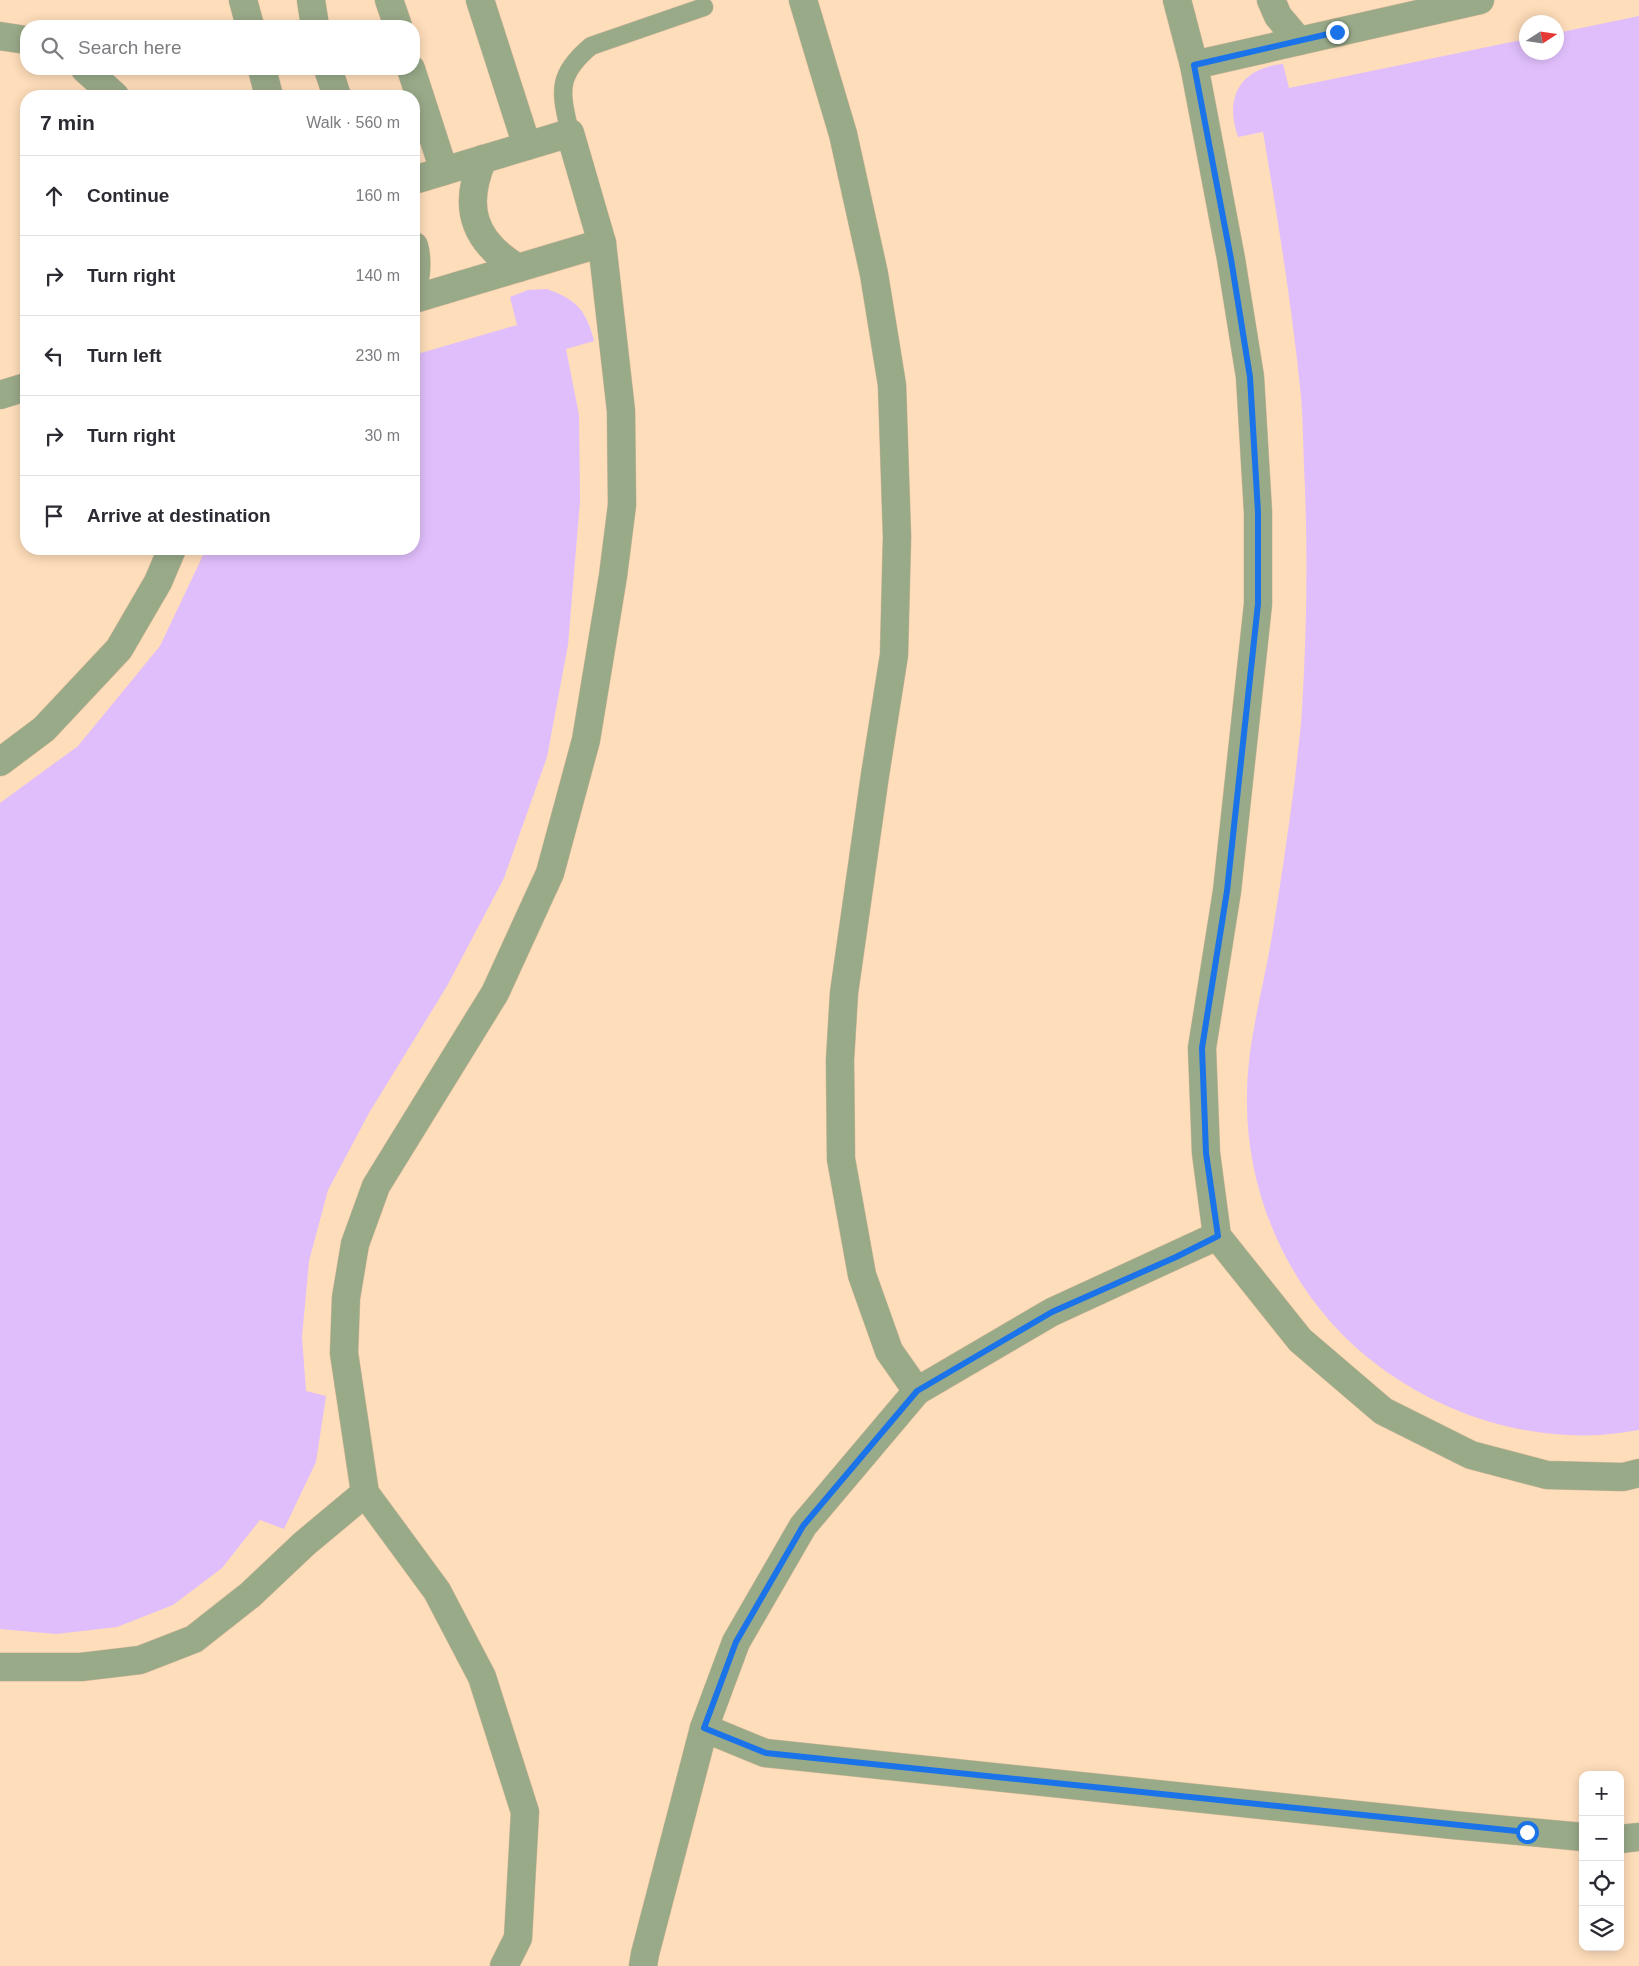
<!DOCTYPE html>
<html lang="en">
<head>
<meta charset="utf-8">
<style>
  :root { --surface:#fff; --page:#f7f7f7; --text:#2b2b33; --muted:#7c7c81; --line:#e1e1e2 }
  body { margin:0; font-family:Helvetica,sans-serif; background:var(--page); color:var(--text) }
  .controls { position:absolute; right:15px; bottom:15px; display:grid; overflow:hidden; border-radius:10px; box-shadow:0 2px 12px #0003 }
  .controls button { width:45px; height:45px; display:grid; place-items:center; padding:0; border:0; border-bottom:1px solid var(--line); background:var(--surface); color:var(--text); font:25px sans-serif }
  .compass { position:absolute; left:1519px; top:15px; width:45px; height:45px; border-radius:50%; background:var(--surface); box-shadow:0 2px 12px #0003; rotate:78deg }
  .stop { position:absolute; width:15px; height:15px; margin:-11px; border:4px solid #1a73e8; border-radius:50%; background:#fff }
  .stop.end { background:#1a73e8; border-color:#fff; box-shadow:0 1px 5px #0008 }
  .list { margin:0; padding:0; list-style:none }
  h2 { display:flex; justify-content:space-between; align-items:center; height:65px; margin:0; padding:0 20px; font-size:21px }
  h2 small { font-size:16px; font-weight:400; color:var(--muted) }
  .list li { display:grid; grid-template-columns:32px 1fr auto; gap:15px; align-items:center; box-sizing:border-box; height:80px; padding:0 20px; border-top:1px solid var(--line) }
  .list b { display:block; font-size:19px; white-space:nowrap }
  .list em { font-size:16px; font-style:normal; color:var(--muted) }
  .icon { flex:none; width:28px; height:28px; fill:none; stroke:currentColor; stroke-width:2; stroke-linecap:round; stroke-linejoin:round }
  .map { position:relative; flex:none; width:1639px; height:1966px; overflow:hidden }
  .search { position:absolute; background:var(--surface); box-shadow:0 2px 12px #0003; left:20px; top:20px; width:400px; height:55px; display:flex; align-items:center; gap:12px; box-sizing:border-box; padding:0 18px; border-radius:20px; color:var(--muted); font-size:19px }
  .panel { position:absolute; background:var(--surface); box-shadow:0 2px 12px #0003; left:20px; top:90px; width:400px; height:465px; border-radius:20px }
  .map>svg:first-child { display:block }
  .green { fill:#e0befb }
  .lines { fill:none; stroke-linecap:round; stroke-linejoin:round }
  .lane-casing { stroke:#dabb9c; stroke-width:19 }
  .street-casing { stroke:#dabb9c; stroke-width:29 }
  .lane { stroke:#99aa89; stroke-width:18 }
  .street { stroke:#99aa89; stroke-width:28 }
  .route { stroke:#1a73e8; stroke-width:6 }
</style>
</head>
<body>
<div class="map">
<svg width="1639" height="1966" viewBox="0 0 1639 1966">
  <rect width="100%" height="100%" fill="#feddba"/>
  <g class="green">
    <path d="M1639 16V1430C1626 1432 1613 1434 1600 1435 1521 1439 1444 1414 1380 1367 1296 1306 1245 1201 1247 1096 1247 1045 1262 993 1271 942 1280 888 1288 833 1295 779 1297 756 1301 732 1302 709 1307 628 1308 547 1304 466 1303 443 1303 419 1301 396 1292 307 1278 220 1263 132L1238 137C1224 98 1240 68 1283 64L1289 88 1526 39V52H1556L1557 33Z"/>
    <path d="M547 289C576 299 587 311 594 341L566 349 579 415 580 501 568 645 547 757 504 878 447 986 369 1113 328 1190 309 1261 302 1337 306 1391 326 1396 316 1462 284 1529 260 1520 222 1568 173 1605 117 1627 56 1634 0 1629V803L78 746 160 646 206 549H414V355L517 325 510 297 528 290Z"/>
  </g>
  <g class="lines">
    <g class="lane-casing">
      <path id="lane" d="M570 133C561 93 555 76 591 46L704 7"/>
    </g>
    <g class="street-casing">
      <g id="street">
        <path d="M243 0 250 26"/>
        <path d="M311 0 315 26"/>
        <path d="M389 0 398 26"/>
        <path d="M480 0 527 146"/>
        <path d="M803 0 843 134 874 274 892 385 897 537 894 655 875 775 844 993 840 1060 841 1159 862 1275 889 1351 917 1391"/>
        <path d="M1177 0 1194 65 1231 259 1250 377 1258 512V604L1227 891 1202 1048 1206 1153 1217 1236 1300 1340 1383 1411 1471 1455 1547 1475 1623 1477 1639 1473"/>
        <path d="M1271 0 1278 16 1299 41"/>
        <path d="M0 36 26 40"/>
        <path d="M1194 65 1480 0"/>
        <path d="M85 69 115 96"/>
        <path d="M262 69 269 96"/>
        <path d="M328 69 337 96"/>
        <path d="M411 69 444 171"/>
        <path d="M483 159C462 207 473 241 518 268"/>
        <path d="M414 180 570 133 602 243 621 411 622 505 613 576 586 740 550 873 495 993 376 1186 355 1244 346 1298 344 1353 365 1493 437 1591 482 1677 525 1812 518 1938 504 1966"/>
        <path d="M414 246C417 256 417 272 414 282"/>
        <path d="M414 299 602 243"/>
        <path d="M0 395 26 387"/>
        <path d="M0 762 44 729 119 649 158 582 172 549"/>
        <path d="M0 1667H81L140 1660 194 1639 250 1595 304 1544 365 1493"/>
        <path d="M704 1728 765 1753 1453 1825 1583 1837"/>
        <path d="M1620 1839 1639 1837"/>
        <path d="M643 1966 645 1954 704 1728 736 1642 803 1526 917 1391 1052 1312 1217 1236"/>
      </g>
    </g>
    <use href="#lane" class="lane"/>
    <use href="#street" class="street"/>
  </g>
  <g class="lines">
    <path class="route" d="M1337 32 1194 65 1231 259 1250 377 1258 512V604L1227 891 1202 1048 1206 1153 1218 1236 1176 1257 1052 1312 917 1391 803 1526 736 1642 704 1728 766 1753 1527 1832"/>
  </g>
</svg>
<div class="controls">
<button>+</button>
<button>−</button>
<button><svg class="icon" aria-label="locate" viewBox="0 0 24 24"><circle cx="12" cy="12" r="6"/><path d="M12 2v4M12 18v4M2 12h4M18 12h4"/></svg></button>
<button><svg class="icon" aria-label="layers" viewBox="0 0 24 24"><path d="M12 4l9 5-9 5-9-5zM3 14l9 5 9-5"/></svg></button>
</div>
<svg class="compass" viewBox="-18 -18 36 36"><path d="M0-13l5 13h-10z" fill="#e53935"/><path d="M0 13l5-13h-10z" fill="#7c7c81"/></svg>
<div class="stop" style="left:1527px;top:1832px"></div>
<div class="stop end" style="left:1337px;top:32px"></div>
<div class="search"><svg class="icon" aria-label="search" viewBox="0 0 24 24"><circle cx="10" cy="10" r="6"/><path d="M15 15l6 6"/></svg>Search here</div>
<section class="panel">
<h2>7 min<small>Walk · 560 m</small></h2>
<ul class="list">
<li><svg class="icon" aria-label="ahead" viewBox="0 0 24 24"><path d="M12 20V5M6 11l6-6 6 6"/></svg><div><b>Continue</b></div><em>160 m</em></li>
<li><svg class="icon" aria-label="right" viewBox="0 0 24 24"><path d="M7 20v-9h11M14 6l5 5-5 5"/></svg><div><b>Turn right</b></div><em>140 m</em></li>
<li><svg class="icon" aria-label="left" viewBox="0 0 24 24"><path d="M17 20v-9H6M10 6l-5 5 5 5"/></svg><div><b>Turn left</b></div><em>230 m</em></li>
<li><svg class="icon" aria-label="right" viewBox="0 0 24 24"><path d="M7 20v-9h11M14 6l5 5-5 5"/></svg><div><b>Turn right</b></div><em>30 m</em></li>
<li><svg class="icon" aria-label="arrive" viewBox="0 0 24 24"><path d="M6 21V4h12l-3 4 3 4H6"/></svg><div><b>Arrive at destination</b></div></li>
</ul>
</section>
</div>
</body>
</html>
